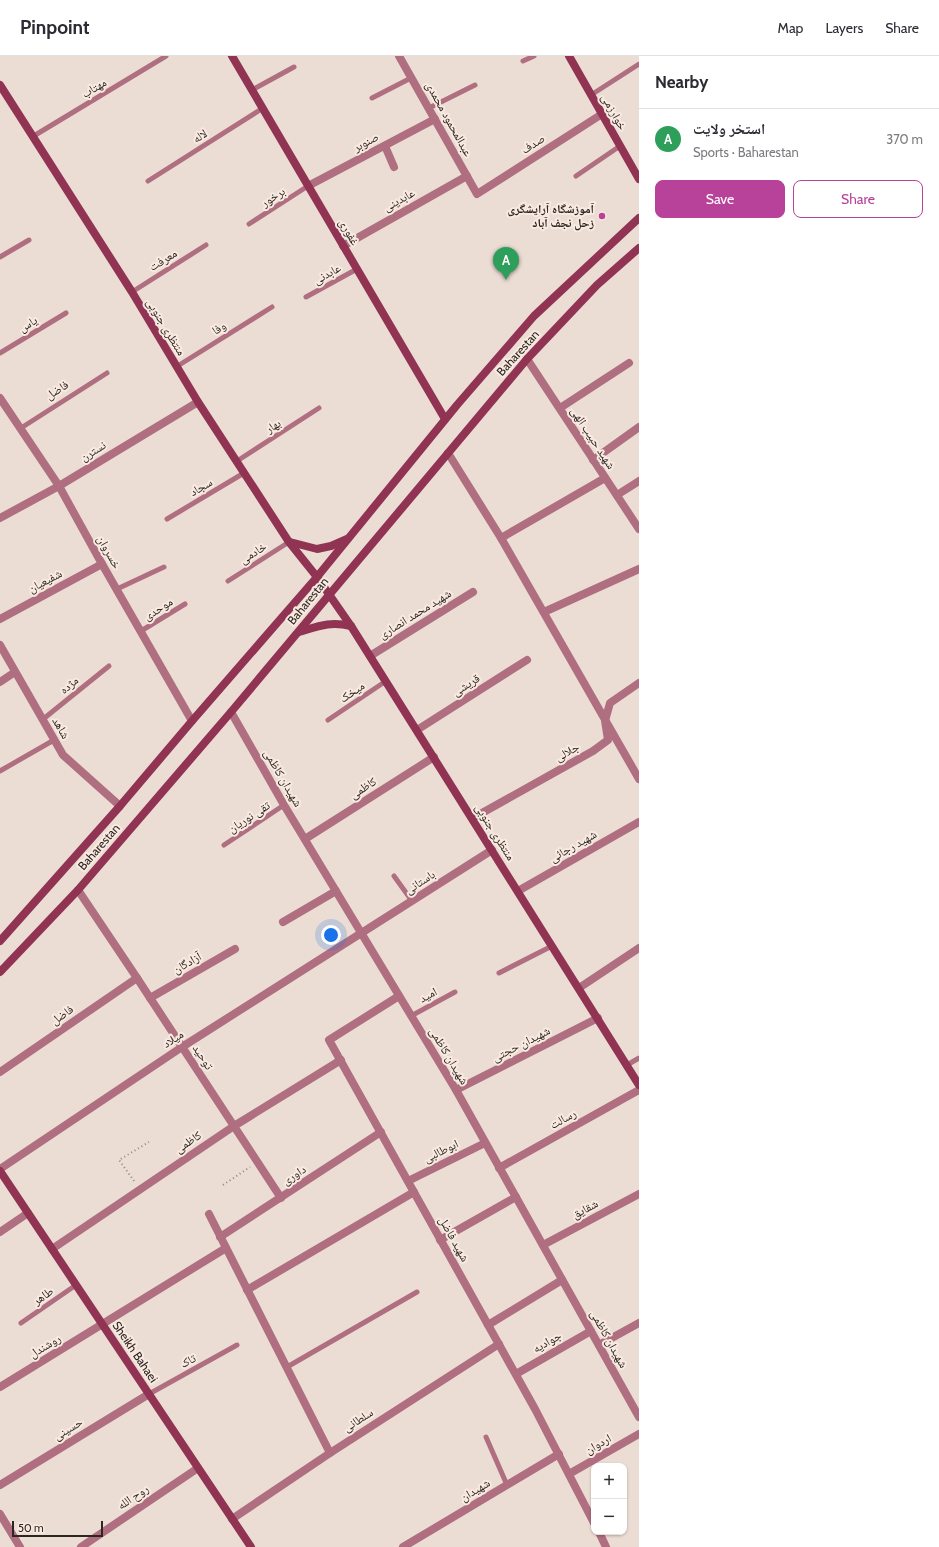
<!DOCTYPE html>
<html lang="en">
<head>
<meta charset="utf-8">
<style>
  :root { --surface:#fff; --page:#f7f7f7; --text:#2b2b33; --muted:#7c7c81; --line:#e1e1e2; --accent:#b84299 }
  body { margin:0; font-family:Cabin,"Noto Naskh Arabic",sans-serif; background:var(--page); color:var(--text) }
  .controls { position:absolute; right:12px; bottom:12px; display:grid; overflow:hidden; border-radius:8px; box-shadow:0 1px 3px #0004 }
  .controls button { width:36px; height:36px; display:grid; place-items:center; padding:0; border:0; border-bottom:1px solid var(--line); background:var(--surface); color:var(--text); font:20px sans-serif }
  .scale { position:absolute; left:12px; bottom:10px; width:91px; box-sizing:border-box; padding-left:4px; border:2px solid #2c2623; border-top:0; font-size:11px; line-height:14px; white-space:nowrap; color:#2c2623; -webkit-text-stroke:3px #f9eae1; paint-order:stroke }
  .you { position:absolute; left:331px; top:879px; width:14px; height:14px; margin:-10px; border:3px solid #fff; border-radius:50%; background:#1a73e8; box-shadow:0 0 0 6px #1a73e833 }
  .badge { display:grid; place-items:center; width:26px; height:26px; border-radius:50%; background:var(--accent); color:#fff; font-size:13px; font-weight:700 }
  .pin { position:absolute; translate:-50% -33px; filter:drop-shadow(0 1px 2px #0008) }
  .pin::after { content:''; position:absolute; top:21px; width:14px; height:12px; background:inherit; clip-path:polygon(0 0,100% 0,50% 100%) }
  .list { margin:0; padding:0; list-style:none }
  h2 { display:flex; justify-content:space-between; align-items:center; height:52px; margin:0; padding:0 16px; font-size:17px }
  h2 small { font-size:13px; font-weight:400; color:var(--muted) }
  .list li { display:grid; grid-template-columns:26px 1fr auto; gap:12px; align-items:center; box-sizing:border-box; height:60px; padding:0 16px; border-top:1px solid var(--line) }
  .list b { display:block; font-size:15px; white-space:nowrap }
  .list p { margin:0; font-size:13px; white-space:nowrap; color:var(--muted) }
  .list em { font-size:13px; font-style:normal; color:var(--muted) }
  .actions { display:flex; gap:8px; padding:12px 16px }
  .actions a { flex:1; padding:9px 0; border:1px solid var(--accent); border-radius:8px; text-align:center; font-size:14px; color:var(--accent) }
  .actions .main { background:var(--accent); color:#fff }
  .map { position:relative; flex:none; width:639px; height:1491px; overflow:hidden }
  header { display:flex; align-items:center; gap:24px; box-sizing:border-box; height:56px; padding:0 20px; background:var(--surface); border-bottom:1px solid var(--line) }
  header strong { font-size:19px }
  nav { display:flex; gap:22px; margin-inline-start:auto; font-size:14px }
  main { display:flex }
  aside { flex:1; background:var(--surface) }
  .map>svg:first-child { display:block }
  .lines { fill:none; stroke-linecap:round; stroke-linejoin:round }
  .path { stroke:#928781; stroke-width:2; stroke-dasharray:1 3; stroke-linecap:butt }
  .lane { stroke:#b06f80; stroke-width:5 }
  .street { stroke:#b06f80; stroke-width:8 }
  .secondary { stroke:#913454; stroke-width:8 }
  .poi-dot { fill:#b84299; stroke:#f9eae1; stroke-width:1.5 }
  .labels { text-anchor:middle; stroke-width:4; stroke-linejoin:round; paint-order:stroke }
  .street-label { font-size:12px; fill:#2c2623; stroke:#f9eae1 }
  .poi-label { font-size:12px; font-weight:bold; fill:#2c2623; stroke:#f9eae1; text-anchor:end }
</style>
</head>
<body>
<header>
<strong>Pinpoint</strong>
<nav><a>Map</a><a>Layers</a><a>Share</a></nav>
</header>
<main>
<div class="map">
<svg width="639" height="1491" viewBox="0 0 639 1491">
  <rect width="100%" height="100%" fill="#ecddd4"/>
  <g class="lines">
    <g class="path">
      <path d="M134 1125 119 1104 149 1086"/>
      <path d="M223 1129 250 1111"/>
    </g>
    <g class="lane">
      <path d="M523 5 534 0"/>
      <path d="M252 34 294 11"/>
      <path d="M591 39 639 8"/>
      <path d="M372 42 411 22"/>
      <path d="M429 52 475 29"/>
      <path d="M32 81 166 0"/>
      <path d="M576 120 620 90"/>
      <path d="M148 125 263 52"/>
      <path d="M249 168 308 130"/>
      <path d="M0 201 29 184"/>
      <path d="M132 236 206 189"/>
      <path d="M306 241 357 213"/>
      <path d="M0 297 66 257"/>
      <path d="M176 311 272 251"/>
      <path d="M21 372 107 317"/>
      <path d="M237 405 319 352"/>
      <path d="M167 463 244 417"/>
      <path d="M228 525 289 486"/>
      <path d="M117 533 164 511"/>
      <path d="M141 575 185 548"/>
      <path d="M42 664 109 610"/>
      <path d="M328 664 386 625"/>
      <path d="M0 715 54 684"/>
      <path d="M224 789 284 749"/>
      <path d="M394 820 412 845"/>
      <path d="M499 917 552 890"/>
      <path d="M411 960 455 936"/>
      <path d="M627 1009 639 1002"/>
      <path d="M21 1267 76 1229"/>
      <path d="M287 1311 417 1236"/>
      <path d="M149 1338 237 1289"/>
      <path d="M486 1381 507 1429"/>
    </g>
    <g class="street">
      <path d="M399 0 477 138 602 58"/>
      <path d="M385 90 394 111"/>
      <path d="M308 130 435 63"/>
      <path d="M343 190 467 120"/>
      <path d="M527 303 639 473"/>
      <path d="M0 342 59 430 102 508 192 665"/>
      <path d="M560 352 629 307"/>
      <path d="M448 397 501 482 639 723"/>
      <path d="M593 404 639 371"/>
      <path d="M617 439 639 425"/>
      <path d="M0 462 59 430 198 346"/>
      <path d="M501 482 605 422"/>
      <path d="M544 556 639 513"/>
      <path d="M0 563 102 508"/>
      <path d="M0 589 63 699 120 750"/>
      <path d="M370 600 473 536"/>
      <path d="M0 626 15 616"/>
      <path d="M231 656 284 749 456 1034 639 1361"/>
      <path d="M417 674 527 604"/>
      <path d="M473 762 593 695 608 684 605 665 610 647 639 627"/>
      <path d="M305 783 434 701"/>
      <path d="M78 834 137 922 281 1142"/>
      <path d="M518 835 639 766"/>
      <path d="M283 866 336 835"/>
      <path d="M579 932 639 892"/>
      <path d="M399 940 329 984 535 1353 594 1467"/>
      <path d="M150 942 235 893"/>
      <path d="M0 1016 137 922"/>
      <path d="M456 1034 598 962"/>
      <path d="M499 1112 639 1034"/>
      <path d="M0 1113 182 991 492 794"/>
      <path d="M408 1125 485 1087"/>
      <path d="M209 1158 330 1397"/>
      <path d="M0 1176 28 1157"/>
      <path d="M220 1181 381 1076"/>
      <path d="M440 1184 516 1141"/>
      <path d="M543 1189 639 1138"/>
      <path d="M52 1193 234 1070 341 1004"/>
      <path d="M247 1234 414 1136"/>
      <path d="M488 1269 562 1224"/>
      <path d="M599 1289 639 1267"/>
      <path d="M516 1318 591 1275"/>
      <path d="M0 1331 226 1192"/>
      <path d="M569 1418 639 1378"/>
      <path d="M0 1429 149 1338"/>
      <path d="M0 1458 20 1491"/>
      <path d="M232 1463 330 1397 499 1288"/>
      <path d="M599 1476 606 1491"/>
      <path d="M81 1491 198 1412"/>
      <path d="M403 1491 559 1398"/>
    </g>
    <g class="secondary">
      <path d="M232 0 445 363"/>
      <path d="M569 0 639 123"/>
      <path d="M0 29 132 236 198 346 289 486 317 521 351 570 639 1029"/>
      <path d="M290 486 317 493 331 490 347 483"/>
      <path d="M299 576C319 570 330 565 351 570"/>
      <path d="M0 885 120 750 192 665 317 521 457 349 534 260 639 162"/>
      <path d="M0 916 78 834 231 656 527 303 597 229 639 192"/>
      <path d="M0 1115 251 1491"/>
    </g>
  </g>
  <circle class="poi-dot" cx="602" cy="160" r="4"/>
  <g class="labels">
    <g class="street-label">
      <text transform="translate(94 32) rotate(-31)" y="4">مهتاب</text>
      <text transform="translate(614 56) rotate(61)" y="4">خوارزمی</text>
      <text transform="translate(449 63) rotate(61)" y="4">عبدالمحمود محمدی</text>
      <text transform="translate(200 80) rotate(-32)" y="4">لاله</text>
      <text transform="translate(366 86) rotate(-28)" y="4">صنوبر</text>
      <text transform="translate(533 88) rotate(-33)" y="4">صدف</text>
      <text transform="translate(273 141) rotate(-33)" y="4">برخور</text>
      <text transform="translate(399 144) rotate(-29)" y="4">عابدینی</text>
      <text transform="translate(349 176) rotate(60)" y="4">غفوری</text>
      <text transform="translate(163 204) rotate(-32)" y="4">معرفت</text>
      <text transform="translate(327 218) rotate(-29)" y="4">عابدنی</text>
      <text transform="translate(28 268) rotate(-31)" y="4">یاس</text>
      <text transform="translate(166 271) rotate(59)" y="4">منتظری جنوبی</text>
      <text transform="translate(219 272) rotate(-32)" y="4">وفا</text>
      <text transform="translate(518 297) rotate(-48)" y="4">Baharestan</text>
      <text transform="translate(57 334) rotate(-33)" y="4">فاضل</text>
      <text transform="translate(273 370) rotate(-33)" y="4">بهار</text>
      <text transform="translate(593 382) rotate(57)" y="4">شهید حبیب الهی</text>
      <text transform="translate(93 395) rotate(-31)" y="4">نسترن</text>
      <text transform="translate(201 431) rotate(-30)" y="4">سجاد</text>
      <text transform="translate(109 496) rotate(61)" y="4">خسروان</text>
      <text transform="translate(253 497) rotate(-32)" y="4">خادمی</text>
      <text transform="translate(45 525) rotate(-28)" y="4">شفیعیان</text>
      <text transform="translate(308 545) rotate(-51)" y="4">Baharestan</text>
      <text transform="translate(158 553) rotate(-32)" y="4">موحدی</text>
      <text transform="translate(415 558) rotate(-32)" y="4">شهید محمد انصاری</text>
      <text transform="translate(69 629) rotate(-39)" y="4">مژده</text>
      <text transform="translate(466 629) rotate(-33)" y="4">قریشی</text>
      <text transform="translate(352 636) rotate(-34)" y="4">میخک</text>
      <text transform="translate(61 672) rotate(60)" y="4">شاهد</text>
      <text transform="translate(567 696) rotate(-29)" y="4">جلالی</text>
      <text transform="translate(283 722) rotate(60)" y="4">شهیدان کاظمی</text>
      <text transform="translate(363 732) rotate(-33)" y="4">کاظمی</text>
      <text transform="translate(249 761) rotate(-33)" y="4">تقی نوریان</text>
      <text transform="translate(495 776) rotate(58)" y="4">منتظری جنوبی</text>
      <text transform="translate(573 790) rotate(-30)" y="4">شهید رجائی</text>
      <text transform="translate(99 791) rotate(-49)" y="4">Baharestan</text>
      <text transform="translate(420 826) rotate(-33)" y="4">باستانی</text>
      <text transform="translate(187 907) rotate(-30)" y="4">آزادگان</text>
      <text transform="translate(428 939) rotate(-29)" y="4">امید</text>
      <text transform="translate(62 959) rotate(-35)" y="4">فاضل</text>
      <text transform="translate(173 983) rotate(-33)" y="4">میلاد</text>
      <text transform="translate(521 988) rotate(-27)" y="4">شهیدان حجتی</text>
      <text transform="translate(449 1000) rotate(59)" y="4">شهیدان کاظمی</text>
      <text transform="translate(203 1001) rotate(57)" y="4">توحید</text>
      <text transform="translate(563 1063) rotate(-29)" y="4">رسالت</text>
      <text transform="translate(188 1086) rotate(-34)" y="4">کاظمی</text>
      <text transform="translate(441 1095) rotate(-26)" y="4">ابوطالبی</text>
      <text transform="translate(294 1119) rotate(-33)" y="4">داوری</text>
      <text transform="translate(585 1153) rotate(-28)" y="4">شقایق</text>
      <text transform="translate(454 1183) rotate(61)" y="4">شهید فاضل</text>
      <text transform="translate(43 1240) rotate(-34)" y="4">طاهر</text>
      <text transform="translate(609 1283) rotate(61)" y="4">شهیدان کاظمی</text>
      <text transform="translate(547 1286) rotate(-30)" y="4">جوادیه</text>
      <text transform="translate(45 1290) rotate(-31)" y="4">روشندل</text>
      <text transform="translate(135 1296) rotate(56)" y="4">Sheikh Bahaei</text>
      <text transform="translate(188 1305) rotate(-29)" y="4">تاک</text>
      <text transform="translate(358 1364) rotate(-33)" y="4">سلطانی</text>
      <text transform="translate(68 1373) rotate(-31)" y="4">حسینی</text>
      <text transform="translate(598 1388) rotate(-30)" y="4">اردوان</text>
      <text transform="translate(475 1434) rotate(-31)" y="4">شهیدان</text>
      <text transform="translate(133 1441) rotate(-34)" y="4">روح الله</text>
    </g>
    <g class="poi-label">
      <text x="594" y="157">آموزشگاه آرایشگری<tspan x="594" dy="14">زحل نجف آباد</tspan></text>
    </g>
  </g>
</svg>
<div class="controls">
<button>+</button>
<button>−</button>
</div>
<div class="scale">50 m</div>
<div class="you"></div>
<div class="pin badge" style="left:506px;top:224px;background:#2e9e5b">A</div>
</div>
<aside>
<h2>Nearby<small></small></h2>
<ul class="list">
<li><span class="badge" style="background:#2e9e5b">A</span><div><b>استخر ولایت</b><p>Sports · Baharestan</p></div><em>370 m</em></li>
</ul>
<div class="actions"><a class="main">Save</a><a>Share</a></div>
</aside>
</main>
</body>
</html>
